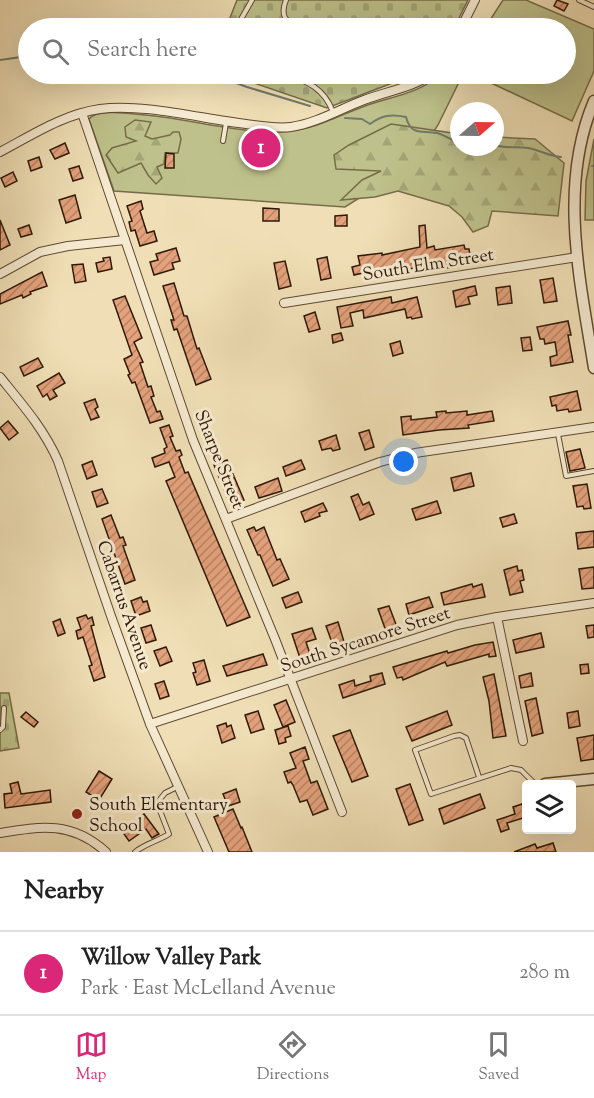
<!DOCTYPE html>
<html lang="en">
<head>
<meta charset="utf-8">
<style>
  :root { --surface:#fff; --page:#f6f6f6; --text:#222; --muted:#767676; --line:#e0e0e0; --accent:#db2777 }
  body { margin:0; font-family:"Sorts Mill Goudy",serif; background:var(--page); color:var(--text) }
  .controls { position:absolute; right:18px; bottom:18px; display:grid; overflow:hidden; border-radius:6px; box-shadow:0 6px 24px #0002 }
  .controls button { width:54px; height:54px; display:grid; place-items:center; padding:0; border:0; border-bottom:2px solid var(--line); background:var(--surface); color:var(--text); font:30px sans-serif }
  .compass { position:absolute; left:450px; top:102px; width:54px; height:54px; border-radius:50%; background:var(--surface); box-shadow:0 6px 24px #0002; rotate:70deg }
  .you { position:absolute; left:404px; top:462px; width:21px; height:21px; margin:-15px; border:4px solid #fff; border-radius:50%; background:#1a73e8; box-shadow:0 0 0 9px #1a73e833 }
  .badge { display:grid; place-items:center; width:39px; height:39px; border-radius:50%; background:var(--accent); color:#fff; font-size:20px; font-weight:700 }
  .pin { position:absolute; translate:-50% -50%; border:3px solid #fff; box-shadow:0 2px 6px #0006 }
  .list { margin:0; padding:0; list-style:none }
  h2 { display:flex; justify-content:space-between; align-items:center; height:78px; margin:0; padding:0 24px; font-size:26px }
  h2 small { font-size:20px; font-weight:400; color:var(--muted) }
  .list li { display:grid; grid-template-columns:39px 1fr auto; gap:18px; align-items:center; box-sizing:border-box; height:84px; padding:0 24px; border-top:2px solid var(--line) }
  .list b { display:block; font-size:22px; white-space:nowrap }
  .list p { margin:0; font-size:20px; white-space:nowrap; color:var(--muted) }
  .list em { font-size:20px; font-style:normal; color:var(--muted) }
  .icon { flex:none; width:33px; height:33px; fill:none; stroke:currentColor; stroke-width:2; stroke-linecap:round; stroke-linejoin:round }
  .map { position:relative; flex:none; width:594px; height:852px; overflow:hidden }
  .search { position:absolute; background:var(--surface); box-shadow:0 6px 24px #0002; left:18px; right:18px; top:18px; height:66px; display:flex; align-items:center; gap:15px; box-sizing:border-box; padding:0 21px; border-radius:33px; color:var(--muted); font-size:22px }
  .sheet { height:162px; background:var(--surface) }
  nav { display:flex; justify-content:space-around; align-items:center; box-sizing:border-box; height:84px; border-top:2px solid var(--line); background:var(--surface); font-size:16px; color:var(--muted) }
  nav a { display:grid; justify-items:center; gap:3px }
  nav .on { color:var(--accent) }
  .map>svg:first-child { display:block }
  .green { fill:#bec18b; stroke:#766d48; stroke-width:1.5 }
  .forest { fill:url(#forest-firs); stroke:#766d48; stroke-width:1.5 }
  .cemetery { fill:url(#cemetery-stones); stroke:#766d48; stroke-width:1.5 }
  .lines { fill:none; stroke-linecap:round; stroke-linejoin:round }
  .stream { stroke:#707b68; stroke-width:2 }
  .building { fill:url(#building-hatch); stroke:#2f1906; stroke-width:1.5 }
  .service-casing { stroke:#5f4a32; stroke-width:6 }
  .minor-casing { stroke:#5f4a32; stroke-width:10 }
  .tertiary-casing { stroke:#5f4a32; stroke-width:13 }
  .service { stroke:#f5ead0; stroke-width:4 }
  .minor { stroke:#f5ead0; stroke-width:8 }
  .tertiary { stroke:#f5ead0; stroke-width:10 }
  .poi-dot { fill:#8f2418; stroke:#f5ead0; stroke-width:2 }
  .labels { text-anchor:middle; stroke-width:6; stroke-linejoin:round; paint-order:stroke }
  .street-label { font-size:18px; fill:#2f1906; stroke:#f5ead0 }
  .poi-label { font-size:18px; fill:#2f1906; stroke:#f5ead0; text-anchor:start }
</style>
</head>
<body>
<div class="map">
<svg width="594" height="852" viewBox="0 0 594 852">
  <defs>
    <pattern id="forest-firs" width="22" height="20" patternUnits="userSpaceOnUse" patternTransform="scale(1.5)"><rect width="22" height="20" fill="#bec18b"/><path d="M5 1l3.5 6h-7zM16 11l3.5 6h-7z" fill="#a4a576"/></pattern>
    <pattern id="cemetery-stones" width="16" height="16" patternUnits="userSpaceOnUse" patternTransform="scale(1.5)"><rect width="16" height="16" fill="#bec18b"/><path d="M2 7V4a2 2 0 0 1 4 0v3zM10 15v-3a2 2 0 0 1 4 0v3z" fill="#a4a576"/></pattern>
    <pattern id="building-hatch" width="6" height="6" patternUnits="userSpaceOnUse" patternTransform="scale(1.5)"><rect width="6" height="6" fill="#e4a27c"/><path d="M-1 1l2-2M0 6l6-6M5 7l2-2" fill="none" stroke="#b98364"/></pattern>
  </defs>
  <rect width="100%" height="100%" fill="#f0dfb6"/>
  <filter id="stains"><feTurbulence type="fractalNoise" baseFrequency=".00333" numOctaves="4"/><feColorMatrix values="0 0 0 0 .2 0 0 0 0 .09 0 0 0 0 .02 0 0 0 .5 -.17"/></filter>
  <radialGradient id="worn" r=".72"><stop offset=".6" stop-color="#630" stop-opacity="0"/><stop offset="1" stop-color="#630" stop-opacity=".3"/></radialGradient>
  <g class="green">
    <path d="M503 0H526L594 29V71L572 121 472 74H566V28H485Z"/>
    <path d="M440 74H463L438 125 412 165 345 207 114 191 89 119C97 108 132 114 146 115 190 119 249 136 291 131 320 128 347 111 374 103 396 96 424 91 440 74Z"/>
    <path d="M594 139V220H585L586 181Z"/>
  </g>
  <g class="forest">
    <path d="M135 120 151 122 145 136 152 139 170 135 173 132H179L181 139 178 153H165L164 164 157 167 162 178 156 184 148 175 141 163 118 173 106 155 112 148 136 141 126 137 125 127Z"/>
    <path d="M391 124 459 134V147H495V137L535 139 564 163 558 216 492 211 488 226 473 232 462 217 449 206 398 191 375 197 341 200 362 180 381 171 336 169 334 155 349 145Z"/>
  </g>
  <g class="cemetery">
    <path d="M237 0H468L454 28H226Z"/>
    <path d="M228 74H416L327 108Z"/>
    <path d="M0 693H9L19 748 0 751Z"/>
  </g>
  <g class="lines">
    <g class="stream">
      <path d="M0 60 28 56"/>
      <path d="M212 74 247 87 310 106"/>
      <path d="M345 118 362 119 370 124C382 115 391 114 406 117 411 136 421 130 437 133 444 135 452 140 459 143"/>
      <path d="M495 145C506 149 517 146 528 148 540 150 548 156 561 157"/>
      <path d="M592 166H594"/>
    </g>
  </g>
  <g class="building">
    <path d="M557 0 568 4 564 11 554 6Z"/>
    <path d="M65 143 69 153 55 159 50 150Z"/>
    <path d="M166 153 174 154V168H165Z"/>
    <path d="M39 157 42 167 31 171 28 161Z"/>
    <path d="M79 166 83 178 73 181 69 169Z"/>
    <path d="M13 172 17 181 5 187 1 178Z"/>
    <path d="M75 195 81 218 66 223 59 200Z"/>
    <path d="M141 201 143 209 140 211 147 233 154 231 157 241 140 246 135 230 131 231 129 222 132 221 127 206Z"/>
    <path d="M263 208 279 209V221H263Z"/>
    <path d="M347 215V226H335V216Z"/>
    <path d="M0 220 10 245 0 250Z"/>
    <path d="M29 225 32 234 21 237 18 229Z"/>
    <path d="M425 225 427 248 434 246 435 250 464 245 465 249H469L471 261 456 263V267L445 268 444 263 427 267V265L391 273V270L376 273V270L354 275 352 267 360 265 358 256 382 253V255L420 247 419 226Z"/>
    <path d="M176 248 180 261 172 263 174 269 154 275 150 262 158 260 156 254Z"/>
    <path d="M110 257 112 269 98 272 96 263 104 261 103 258Z"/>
    <path d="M327 257 331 278 321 280 317 259Z"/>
    <path d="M285 261 291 286 279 289 274 263Z"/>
    <path d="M83 264 86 281 75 283 72 265Z"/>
    <path d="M42 272 47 286 30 292 31 294 23 298 22 295 0 304V294Z"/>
    <path d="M553 278 557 301 544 303 540 280Z"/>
    <path d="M174 283 184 316H187L197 349 199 348 211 379 196 385 177 329 174 330 171 320H174L163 286Z"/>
    <path d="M475 286 477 295 468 297 470 304 456 307 453 291Z"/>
    <path d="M510 286 512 303 498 305 496 288Z"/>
    <path d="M125 296 142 338 134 342 143 362 140 363 148 387 151 386 154 396 151 397 157 412 160 411 163 419 150 423 135 382 132 383 128 375 130 374 124 359 132 355 113 300Z"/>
    <path d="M391 297 392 303 417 297 422 317 412 319 411 317 407 318 405 309 364 318 363 310 350 313 353 326 341 328 337 307Z"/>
    <path d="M315 312 320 329 309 332 304 316Z"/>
    <path d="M568 321 571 335H568L573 362 551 366 550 357 557 355 555 342 545 344 544 339H540L537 327Z"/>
    <path d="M341 333 343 340 333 343 332 335Z"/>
    <path d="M530 337 532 350 523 351 521 338Z"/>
    <path d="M400 341 403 353 393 356 390 344Z"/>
    <path d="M38 358 43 367 24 376 20 367Z"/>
    <path d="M59 373 65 383 53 390 57 396 50 400 47 394 43 397 37 386Z"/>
    <path d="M577 391 581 410 569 412 568 409 557 411 556 405 552 406 550 397Z"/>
    <path d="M95 399 98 407 95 409 99 417 91 420 84 403Z"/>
    <path d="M206 410 210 421 199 425 195 413Z"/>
    <path d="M446 411V413L467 411V415L492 411 494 421 468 425 469 428 439 430 403 435 401 417 411 416V420L437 417 436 412Z"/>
    <path d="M8 421 18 433 9 440 0 428Z"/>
    <path d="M169 425 173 436 170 437 176 451 180 450 182 455 179 457 185 473 188 472 250 617 227 626 166 481 175 477 169 462 155 467 152 458 165 453 164 449 167 447 160 428Z"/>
    <path d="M369 430 374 447 365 450 359 433Z"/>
    <path d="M336 435 340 449 333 451 331 448 322 450 319 441Z"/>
    <path d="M580 449 585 468 570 471 566 452Z"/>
    <path d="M227 460 244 500 231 506 214 465Z"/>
    <path d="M301 460 305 469 286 476 283 467Z"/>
    <path d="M92 461 97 475 87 479 82 465Z"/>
    <path d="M471 473 474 486 454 491 451 478Z"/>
    <path d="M278 478 282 491 259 498 255 487Z"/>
    <path d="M587 484 591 508 584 509 583 506 577 507 573 486Z"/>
    <path d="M102 489 108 503 97 507 92 492Z"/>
    <path d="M358 494 363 505 369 502 374 514 360 520 351 497Z"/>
    <path d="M437 501 441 513 416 520 412 509Z"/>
    <path d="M323 503 327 511 319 513 320 516 305 522 301 512Z"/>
    <path d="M514 514 517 523 503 527 500 518Z"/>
    <path d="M111 515 120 538 123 537 126 545 123 546 135 580 125 584 102 519Z"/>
    <path d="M254 527 256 531 264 527 277 560 280 559 289 579 273 586 260 555H258L247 530Z"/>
    <path d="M594 531V547L578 549 576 533Z"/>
    <path d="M517 566 518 571 522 570 524 580 520 581 523 592 510 595 504 570Z"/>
    <path d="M594 567V588L582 589 579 569Z"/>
    <path d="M472 584 473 587 482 584 485 597 444 605 441 593Z"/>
    <path d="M298 592 302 602 286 608 282 598Z"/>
    <path d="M141 597 143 602 147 601 150 611 136 616 131 601Z"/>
    <path d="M429 597 433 607 409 615 406 604Z"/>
    <path d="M389 606 397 627 386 631 378 609Z"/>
    <path d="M86 615 88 619 92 617 94 625 91 626 105 677 94 681 89 666 92 665 83 637 78 639 76 631 81 629 77 618Z"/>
    <path d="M60 619 65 633 58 636 53 622Z"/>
    <path d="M338 622 345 645 334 648 326 626Z"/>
    <path d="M151 625 156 640 146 643 141 628Z"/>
    <path d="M594 625V637L588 638 586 626Z"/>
    <path d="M312 628 316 639 306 642 310 654 300 658 292 634Z"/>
    <path d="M541 633 544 647 516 653 513 640Z"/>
    <path d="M493 642 496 656 489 657V654L447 666 445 662 403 680 402 677 397 678 393 667 447 651 448 653 475 645Z"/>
    <path d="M166 647 172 661 160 666 154 651Z"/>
    <path d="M263 654 267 665 227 676 223 666Z"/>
    <path d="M204 660 210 681 197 685 193 673 196 672 193 663Z"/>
    <path d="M588 664 589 673 581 674 580 665Z"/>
    <path d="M382 673 385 684 343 698 339 685 354 680 355 686 371 681 370 676Z"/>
    <path d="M531 673 533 686 521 688 519 676Z"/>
    <path d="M494 674 506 736 493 738 489 701 483 677Z"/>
    <path d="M164 681 169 696 160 699 155 684Z"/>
    <path d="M536 698 543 733 532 736 525 701Z"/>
    <path d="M286 700 295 722 283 727 274 705Z"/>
    <path d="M258 711 264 729 251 733 245 715Z"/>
    <path d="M447 711 452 725 412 741 406 727Z"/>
    <path d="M578 711 580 726 569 728 567 713Z"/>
    <path d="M26 712 38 722 34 727 21 717Z"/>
    <path d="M226 723 227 727 231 725 235 738 222 743 217 726Z"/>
    <path d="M288 726 291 736 285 738 286 742 279 744 275 730Z"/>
    <path d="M350 730 368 776 352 782 333 736Z"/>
    <path d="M594 735V759L581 761 577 738Z"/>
    <path d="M305 747 309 759 303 761 311 783 317 781 328 809 313 815 307 800 300 802 293 785 291 782 288 783 284 772 296 768 290 753Z"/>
    <path d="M99 771 112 779 99 800 86 792Z"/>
    <path d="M18 782 21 794 50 790 51 802 5 808 4 794 12 793 10 784Z"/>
    <path d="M410 784 423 820 409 825 396 789Z"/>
    <path d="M236 789 240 802 228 806 223 794Z"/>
    <path d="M480 794 485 808 444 824 439 809Z"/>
    <path d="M522 804 526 817 507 823 509 829 501 832 497 820 515 814 513 807Z"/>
    <path d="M233 809 241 828 242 827 252 852H229L214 817Z"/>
    <path d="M144 814 159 834 152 838 146 829 129 841 124 834 139 823 137 819Z"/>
    <path d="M553 843 556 852H514L535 844 537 848Z"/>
  </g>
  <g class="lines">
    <g class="service-casing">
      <g id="service">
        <path d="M286 0C280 15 285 23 300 28"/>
        <path d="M579 0 594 7"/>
        <path d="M236 28 252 0"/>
        <path d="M286 74C308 82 324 88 333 112"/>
        <path d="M223 141 226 123"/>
        <path d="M558 434 566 476 594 471"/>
        <path d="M0 730 3 727 4 708"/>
        <path d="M479 777 466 738 460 735 454 736 415 750 431 794 511 768 521 770 535 784"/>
        <path d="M135 852C145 844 158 841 169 834L157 803 165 793 179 786"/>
      </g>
    </g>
    <g class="minor-casing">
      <g id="minor">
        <path d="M461 28 475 0"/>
        <path d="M82 113 193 440 275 639 342 812"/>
        <path d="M0 152C32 135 64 114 100 109 142 103 203 119 246 124 261 126 276 129 291 127 317 123 340 109 364 100 388 91 411 88 432 74"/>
        <path d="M0 274 40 252 68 246 125 240"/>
        <path d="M284 303 577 257"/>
        <path d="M0 377C22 404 44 429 58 461L111 616 150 724 208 852"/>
        <path d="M226 519 380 462 415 453 594 427"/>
        <path d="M497 617 523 741"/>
        <path d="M150 724 457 625 497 617 594 603"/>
        <path d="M0 833C42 826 72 821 106 852"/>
      </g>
    </g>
    <g class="tertiary-casing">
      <g id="tertiary">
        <path d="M594 101C558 186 580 280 594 368"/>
        <path d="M545 784 594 779"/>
      </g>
    </g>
    <use href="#service" class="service"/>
    <use href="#minor" class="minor"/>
    <use href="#tertiary" class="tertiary"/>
  </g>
  <circle class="poi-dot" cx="77" cy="814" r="6"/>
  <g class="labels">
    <g class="street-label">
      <text transform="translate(428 264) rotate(-9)" y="6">South Elm Street</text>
      <text transform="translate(220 459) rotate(68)" y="6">Sharpe Street</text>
      <text transform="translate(125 605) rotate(71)" y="6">Cabarrus Avenue</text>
      <text transform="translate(365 639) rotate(-18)" y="6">South Sycamore Street</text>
    </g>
    <g class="poi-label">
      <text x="89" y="810">South Elementary<tspan x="89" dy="21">School</tspan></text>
    </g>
  </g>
  <rect width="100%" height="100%" filter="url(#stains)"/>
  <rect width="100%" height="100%" fill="url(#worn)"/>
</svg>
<div class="controls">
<button><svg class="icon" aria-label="layers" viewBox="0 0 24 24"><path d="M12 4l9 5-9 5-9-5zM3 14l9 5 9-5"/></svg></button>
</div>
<svg class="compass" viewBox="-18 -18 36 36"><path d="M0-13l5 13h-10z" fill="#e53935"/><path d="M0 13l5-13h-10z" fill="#767676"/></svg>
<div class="you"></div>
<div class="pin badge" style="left:261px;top:148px">1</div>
<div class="search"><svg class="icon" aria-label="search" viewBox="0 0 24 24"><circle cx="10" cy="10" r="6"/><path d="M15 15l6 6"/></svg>Search here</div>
</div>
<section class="sheet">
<h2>Nearby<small></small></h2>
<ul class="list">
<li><span class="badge">1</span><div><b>Willow Valley Park</b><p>Park · East McLelland Avenue</p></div><em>280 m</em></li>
</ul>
</section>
<nav>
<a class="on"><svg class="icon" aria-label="map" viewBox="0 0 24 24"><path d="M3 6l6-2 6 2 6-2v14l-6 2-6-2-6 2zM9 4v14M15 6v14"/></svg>Map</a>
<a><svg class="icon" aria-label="directions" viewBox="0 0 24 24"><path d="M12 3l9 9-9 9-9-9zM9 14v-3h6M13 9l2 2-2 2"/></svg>Directions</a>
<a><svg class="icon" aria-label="saved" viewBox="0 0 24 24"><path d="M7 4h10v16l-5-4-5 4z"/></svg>Saved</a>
</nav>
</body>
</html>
